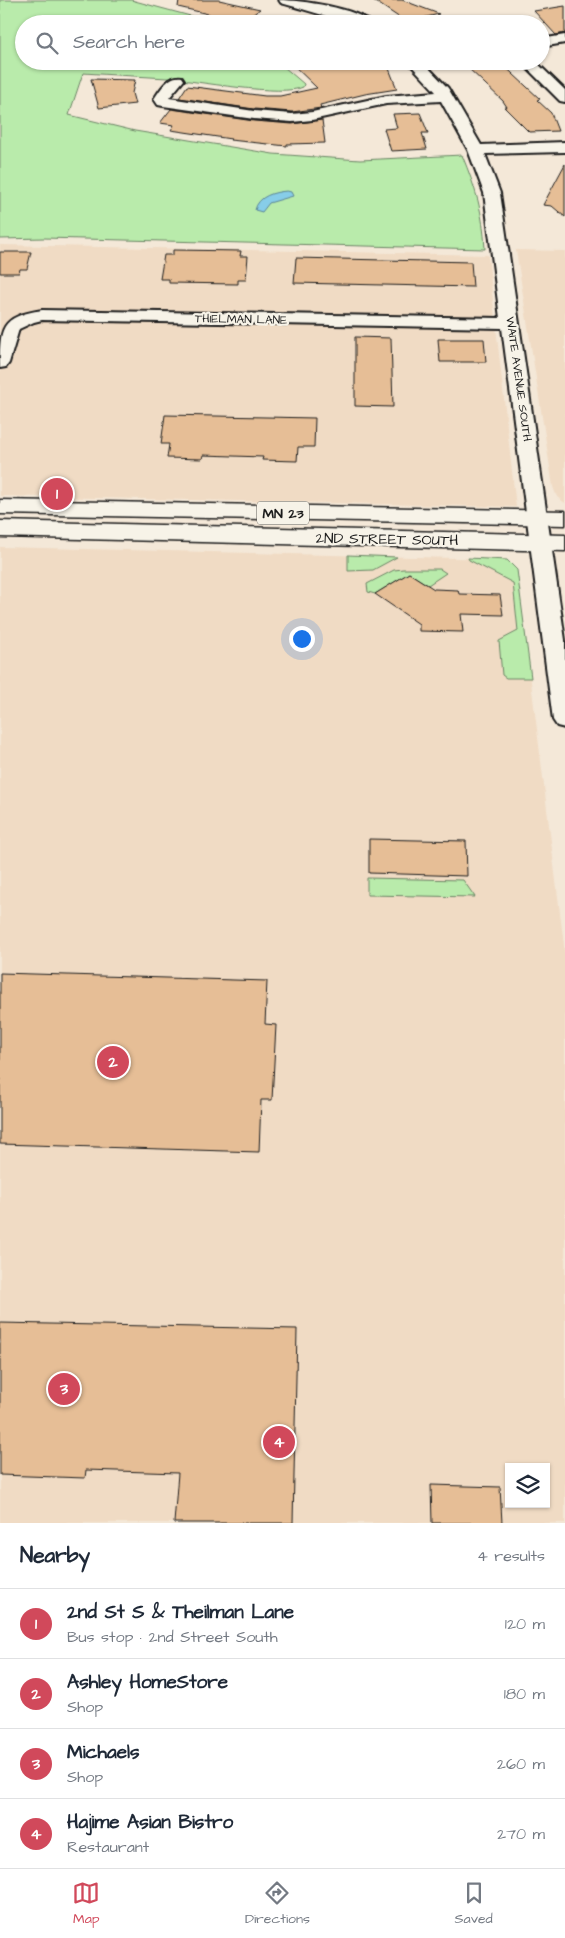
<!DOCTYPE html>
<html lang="en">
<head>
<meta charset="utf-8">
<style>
  :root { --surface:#fff; --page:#f2f2f3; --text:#1f2937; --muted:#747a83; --line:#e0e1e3; --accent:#d1495b }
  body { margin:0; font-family:"Architects Daughter",sans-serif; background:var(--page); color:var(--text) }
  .controls { position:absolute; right:15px; bottom:15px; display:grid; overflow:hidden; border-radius:0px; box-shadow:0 1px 4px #0004 }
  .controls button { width:45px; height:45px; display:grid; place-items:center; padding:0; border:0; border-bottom:1px solid var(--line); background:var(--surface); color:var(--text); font:25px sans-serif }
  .you { position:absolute; left:301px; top:638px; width:18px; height:18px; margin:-12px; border:4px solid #fff; border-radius:50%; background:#1a73e8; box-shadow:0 0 0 8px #1a73e833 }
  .badge { display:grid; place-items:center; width:32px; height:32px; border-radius:50%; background:var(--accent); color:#fff; font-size:16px; font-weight:700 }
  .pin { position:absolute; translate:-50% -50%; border:2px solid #fff; box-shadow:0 1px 5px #0006 }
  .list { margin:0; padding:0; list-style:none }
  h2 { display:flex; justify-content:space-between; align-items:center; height:65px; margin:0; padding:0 20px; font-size:21px }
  h2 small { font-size:16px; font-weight:400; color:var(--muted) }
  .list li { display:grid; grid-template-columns:32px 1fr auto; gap:15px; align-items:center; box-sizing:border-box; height:70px; padding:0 20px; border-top:1px solid var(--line) }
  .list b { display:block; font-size:19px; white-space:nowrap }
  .list p { margin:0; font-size:16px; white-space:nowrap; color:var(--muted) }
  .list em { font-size:16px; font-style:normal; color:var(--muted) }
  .icon { flex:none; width:28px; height:28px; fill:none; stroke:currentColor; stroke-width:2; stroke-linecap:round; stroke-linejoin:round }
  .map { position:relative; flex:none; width:565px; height:1523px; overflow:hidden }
  .search { position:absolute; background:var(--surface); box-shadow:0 1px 4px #0004; left:15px; right:15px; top:15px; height:55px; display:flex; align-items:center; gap:12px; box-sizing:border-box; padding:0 18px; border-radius:28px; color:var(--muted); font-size:19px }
  .sheet { height:345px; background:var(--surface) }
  nav { display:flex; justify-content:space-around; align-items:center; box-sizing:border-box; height:70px; border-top:1px solid var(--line); background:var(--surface); font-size:14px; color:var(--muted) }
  nav a { display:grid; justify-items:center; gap:2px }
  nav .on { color:var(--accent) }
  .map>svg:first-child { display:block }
  .built { fill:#f0dbc4; fill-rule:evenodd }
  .green { fill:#b9ebab; stroke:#6a8464 }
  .water { fill:#87cde8; stroke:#5c8696 }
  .building { fill:#e6be96; stroke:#1c1c1c }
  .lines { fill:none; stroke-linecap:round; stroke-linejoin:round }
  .minor-casing { stroke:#1c1c1c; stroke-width:4 }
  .highway-casing { stroke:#1c1c1c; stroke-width:3 }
  .minor { fill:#f7f3e8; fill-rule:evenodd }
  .highway { fill:#f7f3e8; fill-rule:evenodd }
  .labels { text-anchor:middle; stroke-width:4.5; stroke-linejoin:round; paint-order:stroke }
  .far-street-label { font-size:12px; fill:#1c1c1c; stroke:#f7f3e8 }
  .shield { fill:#f7f3e8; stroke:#5e5c59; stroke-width:1 }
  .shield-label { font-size:14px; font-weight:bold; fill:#1c1c1c }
  .street-label { font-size:15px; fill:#1c1c1c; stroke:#f7f3e8 }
</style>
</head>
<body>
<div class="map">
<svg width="565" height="1523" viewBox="0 0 565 1523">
  <rect width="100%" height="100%" fill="#f4e8d8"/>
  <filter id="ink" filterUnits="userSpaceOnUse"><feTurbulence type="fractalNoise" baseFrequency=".02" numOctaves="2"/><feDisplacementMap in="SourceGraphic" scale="10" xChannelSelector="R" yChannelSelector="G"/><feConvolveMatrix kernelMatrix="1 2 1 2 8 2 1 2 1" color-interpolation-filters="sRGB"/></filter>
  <g filter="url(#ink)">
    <g class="built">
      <path d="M0 245 488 255 516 507 0 496Z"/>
      <path d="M516 250 565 251V503L557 497 553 487Z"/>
      <path d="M0 547 497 559 507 560 517 570 565 953V1523H0ZM509 1467H546V1504H509Z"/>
    </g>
    <g class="green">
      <path d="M0 0H131L220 24H24V61H277L304 84 303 87C284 97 194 81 167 78 139 76 111 75 83 73L69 115 135 131 273 154 360 160 462 155C476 189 483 212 485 249L44 238 0 239Z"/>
      <path d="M348 555 397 557 373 570 348 571Z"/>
      <path d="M468 558 507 560 517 570 531 678H506L502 675 499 641 518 631 513 583 469 560Z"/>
      <path d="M403 569H440L446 573 428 585 409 573 375 594 368 592 367 584 394 570Z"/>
      <path d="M367 878 463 880 475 897 367 895Z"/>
    </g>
    <path class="water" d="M287 191 291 192 293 196 269 203 262 212 255 210C258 196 274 192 287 191Z"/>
    <g class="building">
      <path d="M179 0H219L260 9 243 22 178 7Z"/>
      <path d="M373 0H402L439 14 406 22Z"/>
      <path d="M565 6V33L556 35 534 11Z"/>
      <path d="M289 61H386L397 89 365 94 320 105 321 108 292 112 254 109 179 98 187 86 265 96H280L317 88Z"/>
      <path d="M499 61 540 99 537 100 551 113 558 131 529 132 504 107H507L503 101 466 66Z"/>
      <path d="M91 79 135 80 132 93 135 104 99 108Z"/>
      <path d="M171 109 254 121 292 124 322 120 325 143 287 144V146L230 140 231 139 171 130 174 125 160 123Z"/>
      <path d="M420 113 428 133H422L427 149 391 151 384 129 397 128 393 114Z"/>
      <path d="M565 164V217L552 206 543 205Z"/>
      <path d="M173 250 241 251 240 256H248L246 280H238V284L169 283V279H160L164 255H173Z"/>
      <path d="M0 252H31L27 269H20L19 273H0Z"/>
      <path d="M296 258 471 262 473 287 294 283Z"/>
      <path d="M355 337 391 338 393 407 355 406Z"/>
      <path d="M438 339H484L486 362H440Z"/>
      <path d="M165 415 315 418 314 447H298L297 461 262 460 263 457 203 455 202 459 167 458 169 444H161Z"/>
      <path d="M409 573 434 589 458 590 459 594 500 595 503 615 461 614 463 632 419 631V624L375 594Z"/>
      <path d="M369 839 466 841 467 876 369 873Z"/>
      <path d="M0 973 267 981 265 1024 276 1025 272 1100H261L259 1152 0 1144Z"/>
      <path d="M0 1323 297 1329 293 1523H174L178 1473 86 1470 85 1478 0 1475Z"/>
      <path d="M431 1485 500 1487 502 1523H432Z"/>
    </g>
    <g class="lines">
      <g class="minor-casing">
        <g id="minor">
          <path d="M279 0C300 0 358 8 372 24 346 24 308 10 281 3Z"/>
          <path d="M565 35V43L541 47V39Z"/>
          <path d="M407 61H422L448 88 481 145 565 142V152L485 154 500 193 565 640V728L557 726 553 720 502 328 42 320 34 322 19 329 9 363 6 367 0 368C0 327 0 317 42 310L500 318 484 193 468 150 441 101 386 104 312 120 292 122 254 119 163 106 158 105 154 99C160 90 169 74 182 77L184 80 169 98 254 111 292 114 312 112 386 96 436 92Z"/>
          <path d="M520 61H535L565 90V102L560 101Z"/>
        </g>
      </g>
      <g class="highway-casing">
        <g id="highway">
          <path d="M0 500 565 511V525L0 514Z"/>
          <path d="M0 521 565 535V551L0 537Z"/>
        </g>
      </g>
      <use href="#minor" class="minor"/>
      <use href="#highway" class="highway"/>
    </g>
  </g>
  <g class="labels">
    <g class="far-street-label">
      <text transform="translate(241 319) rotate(1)" y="4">THIELMAN LANE</text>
      <text transform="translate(519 379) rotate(82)" y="4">WAITE AVENUE SOUTH</text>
    </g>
    <rect class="shield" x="257" y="501.5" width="52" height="23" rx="4"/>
    <g class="shield-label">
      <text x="283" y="518">MN 23</text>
    </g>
    <g class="street-label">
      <text transform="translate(387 539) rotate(1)" y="5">2ND STREET SOUTH</text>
    </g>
  </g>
</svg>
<div class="controls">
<button><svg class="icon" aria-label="layers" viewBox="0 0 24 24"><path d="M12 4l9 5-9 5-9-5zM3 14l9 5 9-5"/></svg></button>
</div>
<div class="you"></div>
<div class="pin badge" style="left:57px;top:494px">1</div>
<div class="pin badge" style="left:113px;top:1062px">2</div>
<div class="pin badge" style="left:64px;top:1389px">3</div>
<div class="pin badge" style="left:279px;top:1442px">4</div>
<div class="search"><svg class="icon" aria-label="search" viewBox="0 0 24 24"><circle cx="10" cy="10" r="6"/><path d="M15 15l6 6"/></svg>Search here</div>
</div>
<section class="sheet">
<h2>Nearby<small>4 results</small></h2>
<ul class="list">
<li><span class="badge">1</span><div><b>2nd St S &amp; Theilman Lane</b><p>Bus stop · 2nd Street South</p></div><em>120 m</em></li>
<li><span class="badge">2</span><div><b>Ashley HomeStore</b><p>Shop</p></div><em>180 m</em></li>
<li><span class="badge">3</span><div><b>Michaels</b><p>Shop</p></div><em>260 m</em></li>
<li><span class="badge">4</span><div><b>Hajime Asian Bistro</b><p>Restaurant</p></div><em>270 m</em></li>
</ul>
</section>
<nav>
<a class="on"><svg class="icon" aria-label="map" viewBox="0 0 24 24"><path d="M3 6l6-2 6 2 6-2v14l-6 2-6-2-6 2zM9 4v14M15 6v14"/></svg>Map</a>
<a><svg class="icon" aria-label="directions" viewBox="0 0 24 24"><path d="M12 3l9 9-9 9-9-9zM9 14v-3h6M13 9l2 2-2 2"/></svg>Directions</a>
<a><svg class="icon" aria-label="saved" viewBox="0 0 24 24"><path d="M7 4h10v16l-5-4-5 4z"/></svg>Saved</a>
</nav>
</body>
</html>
